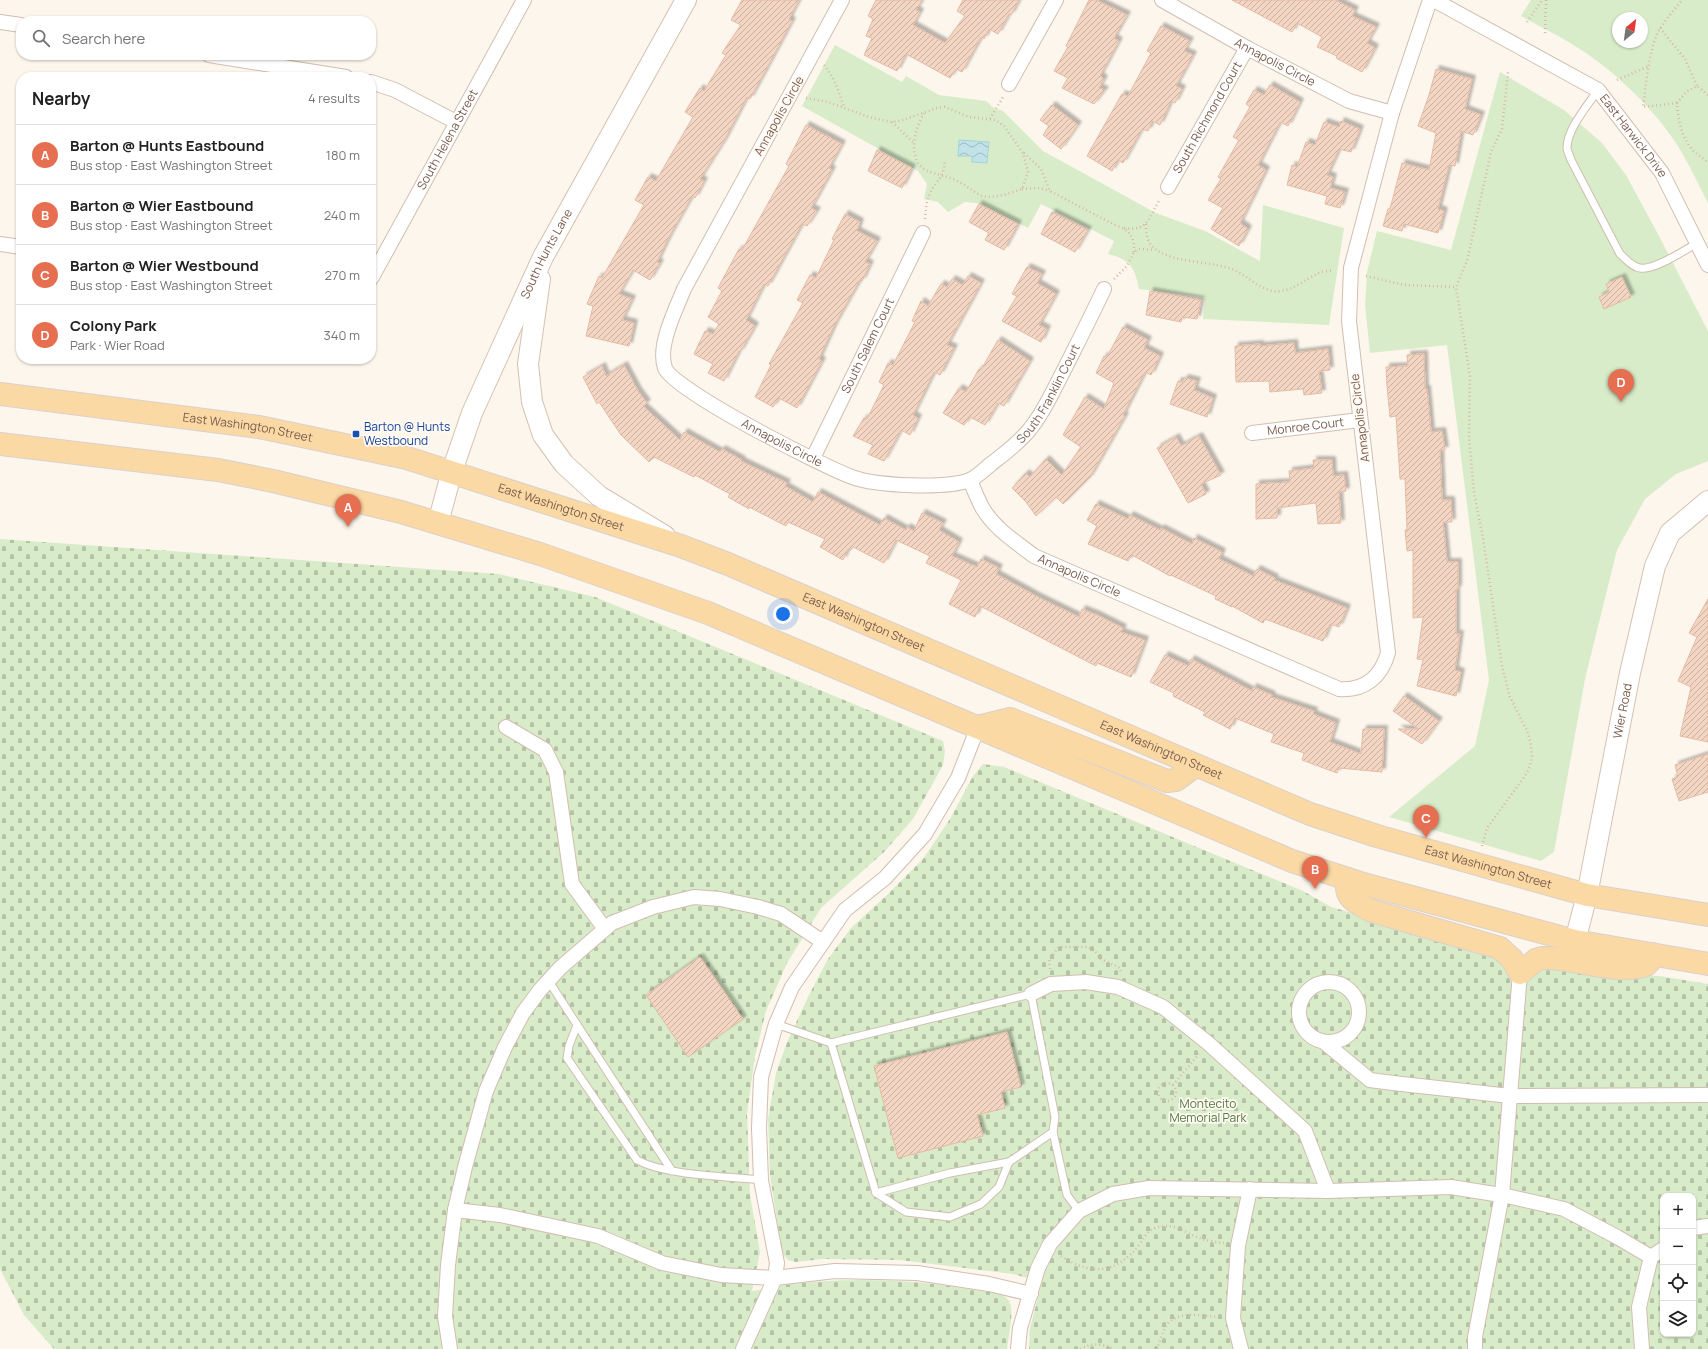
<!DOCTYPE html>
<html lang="en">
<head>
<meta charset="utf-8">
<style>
  :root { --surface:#fff; --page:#f6f6f6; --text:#222; --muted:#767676; --line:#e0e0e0; --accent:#e76f51 }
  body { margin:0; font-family:Manrope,sans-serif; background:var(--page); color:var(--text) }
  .controls { position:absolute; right:12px; bottom:12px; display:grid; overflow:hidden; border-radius:8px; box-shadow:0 1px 3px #0004 }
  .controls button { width:36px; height:36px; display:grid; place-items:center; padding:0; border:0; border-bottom:1px solid var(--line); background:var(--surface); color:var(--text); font:20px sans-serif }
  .compass { position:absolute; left:1612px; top:12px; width:36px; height:36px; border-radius:50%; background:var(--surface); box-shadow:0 1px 3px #0004; rotate:29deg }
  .you { position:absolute; left:783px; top:614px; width:14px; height:14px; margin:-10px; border:3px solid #fff; border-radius:50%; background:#1a73e8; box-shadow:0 0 0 6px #1a73e833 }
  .badge { display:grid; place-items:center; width:26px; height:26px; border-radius:50%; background:var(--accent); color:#fff; font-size:13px; font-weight:700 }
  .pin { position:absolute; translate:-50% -33px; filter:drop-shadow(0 1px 2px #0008) }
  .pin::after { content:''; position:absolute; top:21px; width:14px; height:12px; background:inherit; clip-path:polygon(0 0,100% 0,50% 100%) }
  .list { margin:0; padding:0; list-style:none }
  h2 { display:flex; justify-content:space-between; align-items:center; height:52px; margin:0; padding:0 16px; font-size:17px }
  h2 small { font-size:13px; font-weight:400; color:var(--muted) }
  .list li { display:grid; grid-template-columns:26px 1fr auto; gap:12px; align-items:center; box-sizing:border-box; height:60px; padding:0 16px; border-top:1px solid var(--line) }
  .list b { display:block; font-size:15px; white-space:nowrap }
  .list p { margin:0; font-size:13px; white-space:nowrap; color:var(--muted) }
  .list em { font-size:13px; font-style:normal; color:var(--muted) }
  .icon { flex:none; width:22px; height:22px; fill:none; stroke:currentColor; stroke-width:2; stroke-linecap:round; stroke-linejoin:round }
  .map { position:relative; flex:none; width:1708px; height:1349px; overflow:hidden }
  .search { position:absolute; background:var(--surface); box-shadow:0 1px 3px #0004; left:16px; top:16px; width:360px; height:44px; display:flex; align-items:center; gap:10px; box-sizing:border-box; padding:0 14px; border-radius:16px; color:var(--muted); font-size:15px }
  .panel { position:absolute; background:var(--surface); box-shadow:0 1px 3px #0004; left:16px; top:72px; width:360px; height:292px; border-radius:16px }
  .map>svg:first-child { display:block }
  .cemetery { fill:url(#cemetery-stones); fill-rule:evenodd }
  .green { fill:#d8ecc9; fill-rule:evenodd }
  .water { fill:url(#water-waves); stroke:#a5d3da }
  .building { fill:url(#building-hatch); stroke:#e6bba3; filter:url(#shadow) }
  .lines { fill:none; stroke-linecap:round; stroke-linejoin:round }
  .lane-casing { stroke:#d1beb0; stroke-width:9 }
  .street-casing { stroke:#d1beb0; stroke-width:16 }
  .secondary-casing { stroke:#d6c0b0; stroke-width:22 }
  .primary-casing { stroke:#dad1cd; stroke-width:24 }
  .path { stroke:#d9b8a5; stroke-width:2.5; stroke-dasharray:1 3; stroke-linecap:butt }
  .lane { stroke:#fff; stroke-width:7 }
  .street { stroke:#fff; stroke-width:14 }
  .secondary { stroke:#fff; stroke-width:20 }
  .primary { stroke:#fbd9a5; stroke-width:22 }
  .transit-dot { fill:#1a4fb4; stroke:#fffaf3; stroke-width:1.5 }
  .labels { text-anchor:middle; stroke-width:3.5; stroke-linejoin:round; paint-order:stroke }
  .street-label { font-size:12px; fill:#7a5c4d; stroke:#fffaf3 }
  .transit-label { font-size:12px; fill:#164399; stroke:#fffaf3; text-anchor:start }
  .park-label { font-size:12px; fill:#537a41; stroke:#fffaf3 }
</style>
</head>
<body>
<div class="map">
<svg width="1708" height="1349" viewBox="0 0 1708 1349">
  <defs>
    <pattern id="cemetery-stones" width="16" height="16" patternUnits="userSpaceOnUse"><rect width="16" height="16" fill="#d8ecc9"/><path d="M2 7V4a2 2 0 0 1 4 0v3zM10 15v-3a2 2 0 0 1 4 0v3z" fill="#b4c2a5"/></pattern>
    <pattern id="water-waves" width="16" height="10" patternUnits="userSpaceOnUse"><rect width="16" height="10" fill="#bfe3e8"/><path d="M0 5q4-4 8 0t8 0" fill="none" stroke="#a0bbbe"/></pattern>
    <pattern id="building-hatch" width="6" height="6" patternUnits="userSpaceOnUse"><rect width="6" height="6" fill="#f3d5c3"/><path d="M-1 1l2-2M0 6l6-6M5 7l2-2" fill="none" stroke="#cab0a1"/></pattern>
    <filter id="shadow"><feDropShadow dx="3.5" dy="-3.5" stdDeviation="1" flood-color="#0004"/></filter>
  </defs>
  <rect width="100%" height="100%" fill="#fdf6ec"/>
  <g class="cemetery">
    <path d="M0 539 499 574 595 597 943 741 945 751 943 765 913 819 884 852 821 908 787 963 766 1011 755 1056 747 1113 750 1195 760 1252 752 1291C765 1290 778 1285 791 1284 852 1277 915 1279 975 1290 985 1292 1004 1292 1009 1301 1015 1310 1008 1338 1007 1349H54L24 1315 0 1269Z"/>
    <path d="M983 764 1004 767 1303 891 1331 907 1491 952 1603 974 1659 976 1708 984V1349H1029L1030 1328 1042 1282 1013 1274 900 1260 822 1259 796 1262 788 1260 782 1253 770 1175 768 1119 776 1073 788 1040 809 995 828 959 851 928 887 895 923 859 950 819 973 776ZM1663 1196H1693V1334H1663Z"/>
  </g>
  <g class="green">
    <path d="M1531 0H1708V203C1699 186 1691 168 1681 151 1657 111 1615 71 1575 46 1558 35 1539 26 1521 16ZM1618 18H1642V42H1618Z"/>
    <path d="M835 45 902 82 906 76 939 95 986 101 994 108 1003 111 1043 151 1156 213 1205 231 1260 261 1263 205 1344 228 1329 325 1203 319 1205 297 1139 289C1135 268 1130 259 1108 254L1114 241 1041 204 1028 228 977 203 965 202 948 212 938 202 924 199 927 184 918 171 802 106Z"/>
    <path d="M1500 72 1564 110 1602 143 1626 175 1659 236 1708 331V461L1676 474 1645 499 1617 550 1585 679 1554 852 1541 861 1389 817 1475 746 1489 680 1447 345 1370 353 1365 305 1367 272 1377 231 1451 250Z"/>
  </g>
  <path class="water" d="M959 140 989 142 987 163 972 162V156H958Z"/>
  <g class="building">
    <path d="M742 0H799L789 19 792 21 756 88 750 99 747 97 724 141 700 179 704 181 695 198 692 196 668 239 657 262 660 263 650 280 633 270 619 294 632 299 622 320 634 323 629 346 586 336 593 306 587 304 599 276 602 278 644 205 635 200 648 177 656 181 693 117 685 112 700 88 704 91 726 55 722 53 741 25 731 20Z"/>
    <path d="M876 0H922L916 10 920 12 913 25 945 43 965 16 957 11 963 0H1019L1011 15 1009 14 998 34 989 29 984 39 981 37 962 72 956 69 950 78 906 54 897 71 864 55 872 38 866 36 873 19 868 16Z"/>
    <path d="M1089 0H1096L1127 15 1114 38 1119 41 1100 76 1104 79 1099 88 1105 90 1094 104 1062 88 1068 78 1054 71 1068 47 1066 46Z"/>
    <path d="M1232 0H1335L1355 10 1352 16 1376 27 1367 43 1375 48 1362 72 1336 58 1337 56 1317 47 1322 37 1297 23 1292 32Z"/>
    <path d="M1161 26 1190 41 1184 51 1193 55 1176 86 1182 89 1175 103 1171 101 1160 125 1152 121 1148 131 1142 129 1123 163 1118 160 1112 171 1087 156 1122 94 1128 96 1151 53 1147 51Z"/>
    <path d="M1436 69 1472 79 1465 109 1481 115 1473 135 1461 131 1455 166 1449 165 1438 209 1444 211 1438 233 1404 224 1402 231 1383 226 1388 209H1390L1402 163 1429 170 1436 133 1418 126 1429 95Z"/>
    <path d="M1270 85 1300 102 1288 126 1280 122 1258 165 1266 170 1240 223 1248 229 1239 246 1211 229 1223 208 1208 200 1221 179 1218 177 1239 140 1233 137 1250 107 1246 104 1254 90 1264 95Z"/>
    <path d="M1052 105 1078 125 1061 149 1043 135 1049 126 1040 120Z"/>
    <path d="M1341 121 1360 129 1351 152 1339 149 1327 175 1333 177 1330 188 1345 192 1340 208 1325 204 1327 196 1287 185 1292 165 1297 167 1306 142 1315 145 1324 122 1339 127Z"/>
    <path d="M806 125 842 144 829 168 832 170 811 208 817 211 807 226 802 224 768 286 764 284 746 320 755 326 740 352 739 351 724 381 708 373 713 364 694 354 705 331 713 334 719 324 708 317 722 291 718 288 739 249 742 250 789 166 786 164Z"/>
    <path d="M877 150 912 168 902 188 868 171Z"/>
    <path d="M979 204 1018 224 1004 250 985 240 989 233 969 222Z"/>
    <path d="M1052 212 1088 230 1075 252 1041 234Z"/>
    <path d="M845 214 860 222 857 231 877 241 865 262 870 264 862 281 860 280 834 326 819 359 822 361 797 408 779 398 773 407 755 397 771 365 769 364 803 303 797 300 810 275 816 278 834 240 832 239Z"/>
    <path d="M1027 267 1042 274 1037 283 1056 294 1039 325 1047 329 1041 342 1002 321 1017 296 1012 294Z"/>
    <path d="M968 276 981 283 947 345 954 348 940 375 934 372 913 415 918 418 910 435 901 430 884 461 868 454 873 445 853 436 864 418 867 419 884 385 879 382 888 363 893 365 915 322 912 321 921 301 928 306 941 284 947 287 952 279 963 285Z"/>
    <path d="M1622 277 1631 297 1604 309 1599 297 1609 292 1606 284Z"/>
    <path d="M1150 291 1201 300 1197 319 1182 317 1181 322 1146 315Z"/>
    <path d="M1123 327 1148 340 1144 348 1160 356 1151 375 1145 372 1123 415 1125 416 1090 477 1063 504 1056 497 1036 516 1026 502 1012 488 1026 473 1030 477 1046 459 1062 475 1081 447 1063 435 1085 397 1104 409 1114 383 1096 373 1104 356 1107 357Z"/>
    <path d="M998 340 1030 361 1004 406 998 403 985 425 970 417 964 425 943 413 959 388 966 392 979 369 981 370Z"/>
    <path d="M1294 343 1295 353 1328 349 1330 370 1319 371 1322 393 1304 395 1303 389 1270 392 1269 381 1236 382 1235 346 1260 344V346Z"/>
    <path d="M1424 354 1425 389H1427L1431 432 1442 431 1445 450H1440L1442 500H1451L1452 522H1443L1447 562H1458V589H1456V634H1460L1455 670 1461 672 1456 696 1417 686 1423 660 1417 659 1423 617 1413 618V550L1407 551 1405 530H1407L1405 479H1400L1396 416 1390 417 1387 386 1386 367 1408 366 1407 355Z"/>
    <path d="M624 365 638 391 647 403 643 406 680 440 684 432 720 452 722 449 742 460 741 461 787 483 785 486 813 502 818 492 880 525 884 518 906 530 907 527 914 531 922 513 943 523 939 530 959 542 952 556 977 567 981 559 999 568 996 574 1038 597 1079 617 1082 609 1097 615 1123 628 1121 632 1145 640 1131 677 1097 663 1096 666 980 606 975 617 949 604 961 580 926 563 930 556 896 540 884 563 853 547 851 550 848 549 843 560 820 547 825 539 788 522 786 526 749 507V509L728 497 730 494 695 475 694 477 654 457 649 462 621 435 599 402 597 404 583 377 602 366 606 376Z"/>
    <path d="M1185 378 1197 381 1194 390 1213 398 1207 417 1170 404 1178 381 1182 382Z"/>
    <path d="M1199 436 1221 475 1201 484 1206 494 1188 503 1157 448 1176 437 1181 446Z"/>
    <path d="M1313 460H1332L1333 476 1344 475 1346 491 1339 492 1341 523 1318 524 1316 503 1277 508V518L1256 519V484L1290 482 1289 471 1314 468Z"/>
    <path d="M1096 504 1128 519 1130 515 1160 530 1161 528 1192 544 1194 538 1222 552 1219 559 1253 576 1257 569 1275 578 1274 580 1347 608 1339 627 1330 624 1323 641 1265 619 1263 623 1232 606V607L1215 599 1216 596 1171 575 1170 576 1132 555 1128 561 1088 544 1097 526 1087 520Z"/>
    <path d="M1708 599V742L1680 736 1691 687 1678 681 1697 637 1689 633Z"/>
    <path d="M1165 655 1188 666 1191 659 1252 691 1253 687 1272 695 1271 697 1314 711 1313 714 1336 723 1330 742 1361 754 1363 729H1384L1382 772 1339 768 1337 773 1302 760 1304 753 1271 742 1274 734 1235 718 1230 729 1203 715 1205 712 1173 696 1174 693 1150 682Z"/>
    <path d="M1404 696 1439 721 1422 744 1398 729H1419L1393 711Z"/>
    <path d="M1708 754V792L1679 801 1672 779 1678 777 1675 765Z"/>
    <path d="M700 957 743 1019 688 1057 646 995Z"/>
    <path d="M1007 1032 1021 1087 1001 1092 1005 1108 977 1115 983 1136 898 1158 874 1066Z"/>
  </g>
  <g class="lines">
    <g class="lane-casing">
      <g id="lane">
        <path d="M1598 90C1588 105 1567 129 1567 148 1567 151 1570 156 1571 160L1620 254C1626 259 1632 267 1640 268 1654 271 1685 250 1697 243"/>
        <path d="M548 980 672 1171"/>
        <path d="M776 1024 831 1043 1031 994 1055 1117 1053 1132 1067 1195 1079 1211"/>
        <path d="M577 1025 569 1046 567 1058 637 1160C667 1176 726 1176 761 1180"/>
        <path d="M831 1043 876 1193 950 1173 1009 1162 1053 1132"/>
        <path d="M876 1193 906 1212 950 1217 981 1204 999 1187 1009 1162"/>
      </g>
    </g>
    <g class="street-casing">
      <g id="street">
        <path id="s1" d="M842 0 684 289C676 309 657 346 665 368 673 390 824 467 852 477 876 486 946 489 970 480 977 477 985 469 991 464 1004 454 1019 443 1030 429 1044 412 1053 391 1063 372 1077 344 1091 317 1104 289"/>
        <path id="s2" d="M1162 0 1247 48 1349 101 1392 113"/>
        <path id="s3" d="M1434 0 1598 90 1662 173 1708 265"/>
        <path d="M0 22 21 25"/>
        <path d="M209 55 346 77"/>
        <path d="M371 82 395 90 456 122"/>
        <path d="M1009 84 1056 0"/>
        <path id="s4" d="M1168 187 1247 48"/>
        <path d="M0 244 21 247"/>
        <path id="s5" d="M371 279 524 0"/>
        <path id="s6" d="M1252 433 1360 420"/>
        <path id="s7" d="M813 458 923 233"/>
        <path id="s8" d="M970 480C974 490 978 500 983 509 995 529 1016 542 1034 556L1339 689C1365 691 1381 677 1388 653L1349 321 1351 268 1392 113 1430 0"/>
        <path d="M506 727 545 750 556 772 572 884 605 929"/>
        <circle cx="1329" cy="1012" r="30"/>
        <path d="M1031 994 1051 984 1086 982 1118 987 1163 1007 1208 1043 1305 1131 1328 1191"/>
        <path d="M1324 1042 1370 1080 1393 1083 1510 1096 1708 1095"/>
        <path d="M455 1210 500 1215 598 1236 662 1263 721 1275 775 1278 835 1271 917 1273 989 1284 1031 1294"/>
        <path d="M1693 1228 1708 1226"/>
        <path d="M450 1349 445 1316 448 1265 455 1210 465 1167 486 1091 505 1047 523 1013 540 990 560 968 612 923 653 907 694 897 720 899 758 907 781 914 823 942"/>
        <path d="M743 1349 775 1278 777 1263 761 1180 759 1128 761 1077 776 1024 792 987 845 910 885 878 925 834 958 778 978 727"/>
        <path d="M1018 1349 1020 1328 1038 1268 1050 1244 1079 1211 1113 1194 1149 1188 1328 1191 1451 1187 1507 1196 1564 1209 1617 1237 1651 1257"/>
        <path d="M1241 1349 1233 1318 1238 1246 1250 1189"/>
        <path d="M1475 1349V1337L1502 1195 1520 973"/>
        <path d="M1642 1349 1639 1307 1651 1257 1663 1249"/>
      </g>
    </g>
    <g class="secondary-casing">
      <g id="secondary">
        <path d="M540 279 528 364 532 402 543 435 564 464 599 496 665 536"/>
        <path id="s9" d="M438 523 452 471 472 413 543 257 686 0"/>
        <path id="s10" d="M1575 941 1587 895 1630 673 1655 566 1670 533 1708 501"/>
      </g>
    </g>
    <g class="primary-casing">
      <g id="primary">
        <path id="s11" d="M0 394 259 427 407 458 681 546 728 564 1310 814 1377 836 1587 895 1708 915"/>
        <path d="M0 444 218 470 273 481 401 512 540 554 708 613 1292 861 1360 883 1575 941 1708 964"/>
        <path d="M978 727 1010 719 1167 781 1176 780 1195 766"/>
        <path d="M1348 879C1343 898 1356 903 1372 911L1500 948 1512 959 1520 973 1536 960 1542 958C1574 956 1615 976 1646 965L1650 961 1651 954"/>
      </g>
    </g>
    <g class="path">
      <path d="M1527 22 1542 0"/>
      <path d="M1660 28 1685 59 1697 86"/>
      <path d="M1545 33 1546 0"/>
      <path d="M824 65C834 77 839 92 844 107"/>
      <path d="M1617 80 1649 66"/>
      <path d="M1708 95 1697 86 1686 92 1677 103C1678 119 1681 135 1691 148 1695 154 1703 157 1708 163"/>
      <path d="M806 98 828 102 872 118 892 122 900 121 937 108 945 107 969 117 996 120 1004 126 1023 153 1028 172 1022 189C1010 193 992 200 980 195 971 190 963 183 953 179 944 175 934 175 924 169 907 158 915 126 925 112"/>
      <path d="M1677 103 1643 107C1646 86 1649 44 1661 27 1667 18 1675 9 1682 0"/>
      <path d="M990 119 1003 97"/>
      <path d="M892 122 914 143"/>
      <path d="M1024 153 1041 169 1050 191 1115 225C1129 229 1135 237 1134 252"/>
      <path d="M1022 189 1039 188 1050 191"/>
      <path d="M925 219C926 210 926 201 930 193 937 180 944 177 945 161"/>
      <path d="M1146 224C1146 234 1147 243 1155 249 1174 263 1207 261 1229 268 1246 273 1262 294 1281 291 1295 289 1306 279 1319 273 1323 271 1329 271 1334 270"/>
      <path d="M1124 228C1149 232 1149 217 1160 199"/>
      <path d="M1366 276 1405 285 1456 287"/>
      <path d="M1114 279 1127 266 1134 252 1138 249 1155 250"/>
      <path d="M1482 846 1487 828 1525 776 1530 766 1532 756 1531 745 1528 733 1510 697 1502 666 1483 538 1474 493 1469 437 1470 376 1456 287 1467 261 1491 152 1502 129 1508 72"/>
      <path d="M1050 969 1049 959 1059 947H1088L1095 951 1101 959 1120 968 1121 973"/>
      <circle cx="1167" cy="1092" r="9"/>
      <path d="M1173 1085 1199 1054"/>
      <path d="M1061 1256C1092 1276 1116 1274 1139 1245 1147 1234 1149 1227 1165 1226 1177 1225 1189 1235 1200 1238 1207 1241 1216 1242 1224 1243"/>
      <path d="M1080 1349C1092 1343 1101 1343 1113 1349"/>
      <path d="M1157 1349C1160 1342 1162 1333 1166 1326 1177 1310 1202 1316 1218 1317"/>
    </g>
    <use href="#lane" class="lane"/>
    <use href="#street" class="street"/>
    <use href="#secondary" class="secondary"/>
    <use href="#primary" class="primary"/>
  </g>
  <rect class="transit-dot" x="352" y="430" width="8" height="8" rx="2"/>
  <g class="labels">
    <g class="street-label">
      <text dy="4" stroke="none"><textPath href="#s2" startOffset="129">Annapolis Circle</textPath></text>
      <text transform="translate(779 116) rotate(-61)" y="4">Annapolis Circle</text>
      <text dy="4" stroke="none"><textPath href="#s4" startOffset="80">South Richmond Court</textPath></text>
      <text dy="4" stroke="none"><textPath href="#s3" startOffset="245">East Harwick Drive</textPath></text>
      <text dy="4" stroke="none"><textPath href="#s5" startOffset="159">South Helena Street</textPath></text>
      <text dy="4" stroke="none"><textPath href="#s9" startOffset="291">South Hunts Lane</textPath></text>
      <text dy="4" stroke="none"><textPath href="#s7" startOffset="125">South Salem Court</textPath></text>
      <text dy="4" stroke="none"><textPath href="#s1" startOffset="868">South Franklin Court</textPath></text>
      <text transform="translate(1360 418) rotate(-97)" y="4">Annapolis Circle</text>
      <text dy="4" stroke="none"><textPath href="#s6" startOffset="54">Monroe Court</textPath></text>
      <text dy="4" stroke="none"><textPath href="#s11" startOffset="250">East Washington Street</textPath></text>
      <text dy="4" stroke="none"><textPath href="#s1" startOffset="552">Annapolis Circle</textPath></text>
      <text dy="4" stroke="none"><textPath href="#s11" startOffset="574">East Washington Street</textPath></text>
      <text dy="4" stroke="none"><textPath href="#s8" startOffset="151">Annapolis Circle</textPath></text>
      <text dy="4" stroke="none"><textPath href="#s11" startOffset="898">East Washington Street</textPath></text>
      <text dy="4" stroke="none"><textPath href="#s10" startOffset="235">Wier Road</textPath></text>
      <text dy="4" stroke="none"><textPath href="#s11" startOffset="1222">East Washington Street</textPath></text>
      <text dy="4" stroke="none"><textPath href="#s11" startOffset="1570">East Washington Street</textPath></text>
    </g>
    <g class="transit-label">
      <text x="364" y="431">Barton @ Hunts<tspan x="364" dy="14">Westbound</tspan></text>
    </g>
    <g class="park-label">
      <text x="1208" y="1108">Montecito<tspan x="1208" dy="14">Memorial Park</tspan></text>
    </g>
  </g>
</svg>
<div class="controls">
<button>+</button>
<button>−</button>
<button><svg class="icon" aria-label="locate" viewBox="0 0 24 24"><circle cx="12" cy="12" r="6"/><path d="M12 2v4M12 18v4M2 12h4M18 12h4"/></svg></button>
<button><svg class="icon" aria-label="layers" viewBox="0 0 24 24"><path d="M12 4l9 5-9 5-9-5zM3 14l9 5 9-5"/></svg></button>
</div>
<svg class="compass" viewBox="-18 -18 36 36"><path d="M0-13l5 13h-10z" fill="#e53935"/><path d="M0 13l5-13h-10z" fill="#767676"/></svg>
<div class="you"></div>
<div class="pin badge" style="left:348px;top:527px">A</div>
<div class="pin badge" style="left:1315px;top:889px">B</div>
<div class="pin badge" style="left:1426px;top:838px">C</div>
<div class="pin badge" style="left:1621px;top:402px">D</div>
<div class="search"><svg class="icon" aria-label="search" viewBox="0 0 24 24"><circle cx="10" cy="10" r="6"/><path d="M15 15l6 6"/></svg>Search here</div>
<section class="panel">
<h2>Nearby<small>4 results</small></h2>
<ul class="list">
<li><span class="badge">A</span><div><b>Barton @ Hunts Eastbound</b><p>Bus stop · East Washington Street</p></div><em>180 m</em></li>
<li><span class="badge">B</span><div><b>Barton @ Wier Eastbound</b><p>Bus stop · East Washington Street</p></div><em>240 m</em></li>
<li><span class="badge">C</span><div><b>Barton @ Wier Westbound</b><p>Bus stop · East Washington Street</p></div><em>270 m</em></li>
<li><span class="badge">D</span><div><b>Colony Park</b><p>Park · Wier Road</p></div><em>340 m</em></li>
</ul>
</section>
</div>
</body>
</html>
